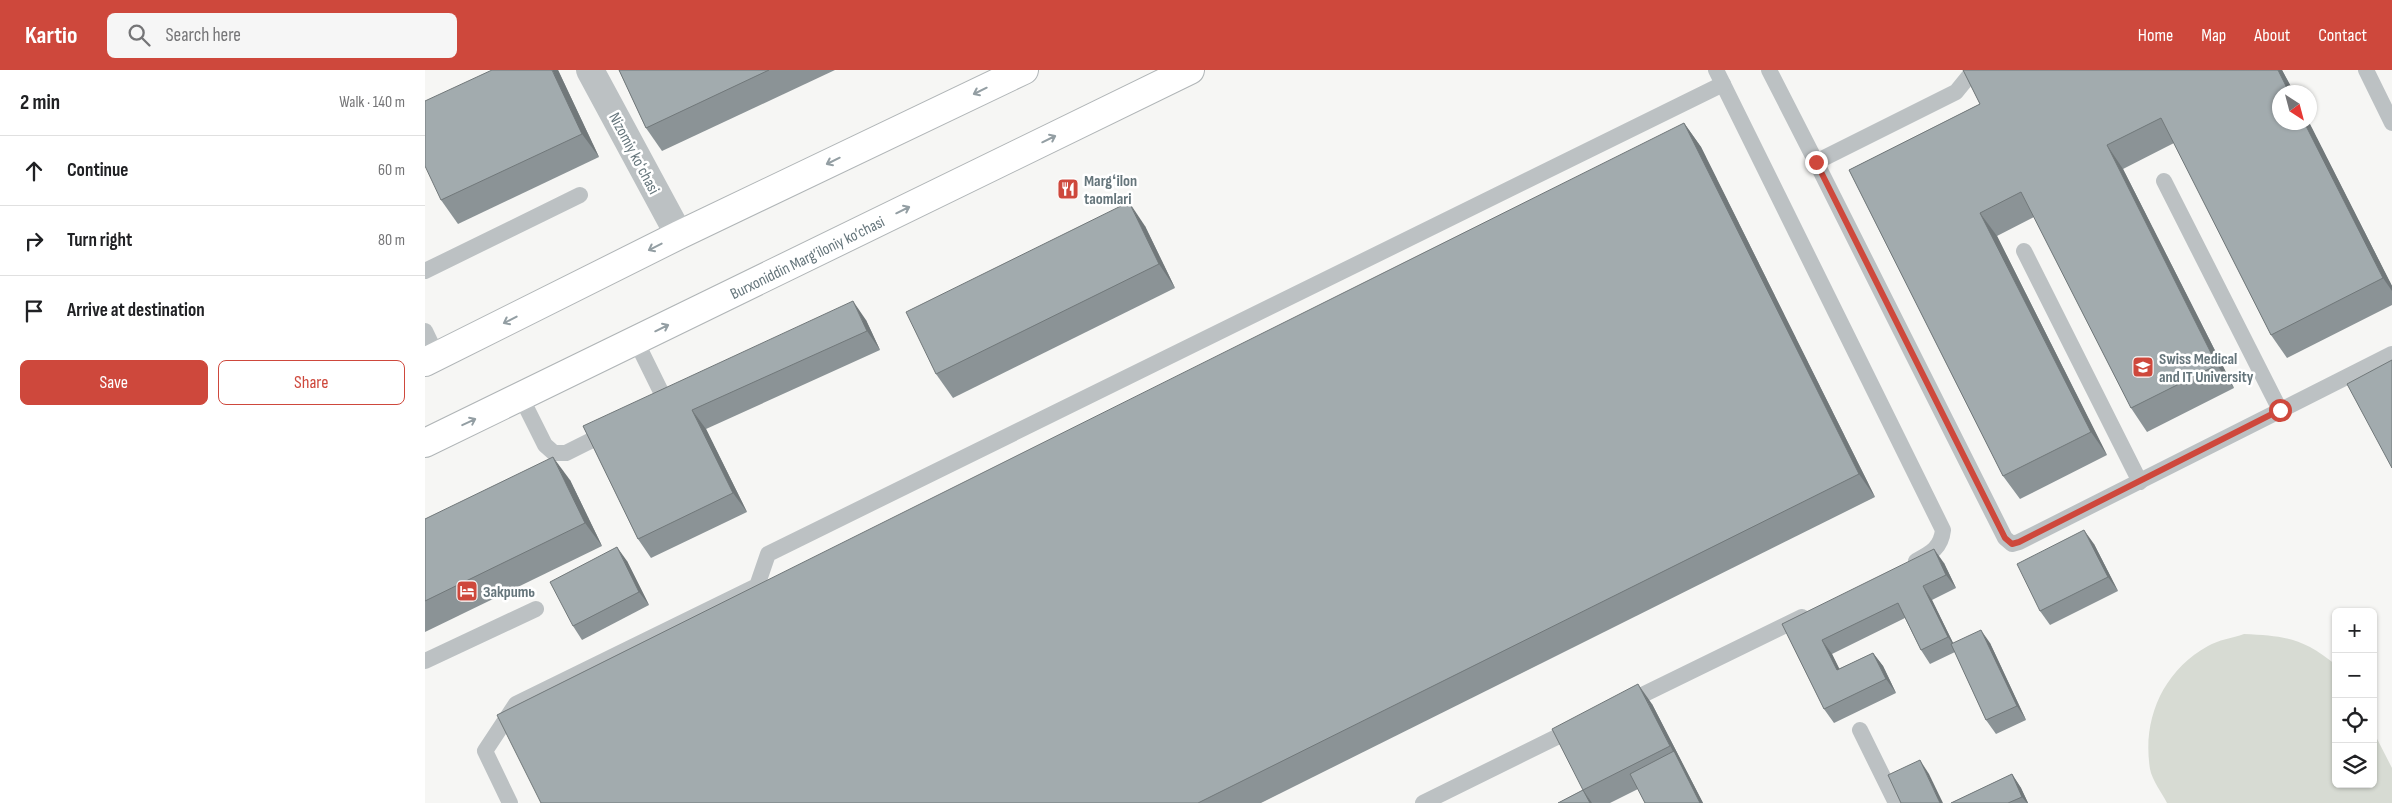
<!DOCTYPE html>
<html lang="en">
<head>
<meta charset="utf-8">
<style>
  :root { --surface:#fff; --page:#f6f6f6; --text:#202124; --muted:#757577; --line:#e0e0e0; --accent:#ce483c }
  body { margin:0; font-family:"Sofia Sans Condensed",sans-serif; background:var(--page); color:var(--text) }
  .controls { position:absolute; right:15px; bottom:15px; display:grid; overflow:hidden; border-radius:8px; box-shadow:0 1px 4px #0004 }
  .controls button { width:45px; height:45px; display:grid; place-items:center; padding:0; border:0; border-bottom:1px solid var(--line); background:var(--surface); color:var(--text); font:25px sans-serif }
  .compass { position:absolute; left:1847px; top:15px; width:45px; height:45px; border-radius:50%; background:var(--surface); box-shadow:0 1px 4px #0004; rotate:144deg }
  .stop { position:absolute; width:15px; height:15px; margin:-11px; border:4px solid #ce483c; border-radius:50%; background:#fff }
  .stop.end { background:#ce483c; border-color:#fff; box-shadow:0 1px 5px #0008 }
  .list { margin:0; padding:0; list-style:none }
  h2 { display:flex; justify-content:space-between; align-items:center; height:65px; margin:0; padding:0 20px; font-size:21px }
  h2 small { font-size:16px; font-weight:400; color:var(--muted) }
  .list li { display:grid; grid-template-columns:32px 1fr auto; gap:15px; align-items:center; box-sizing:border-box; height:70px; padding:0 20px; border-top:1px solid var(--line) }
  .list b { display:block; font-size:19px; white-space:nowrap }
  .list em { font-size:16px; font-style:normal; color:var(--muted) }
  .actions { display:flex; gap:10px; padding:15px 20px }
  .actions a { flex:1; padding:11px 0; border:1px solid var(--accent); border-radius:8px; text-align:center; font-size:18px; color:var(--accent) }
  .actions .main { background:var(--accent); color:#fff }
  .icon { flex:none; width:28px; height:28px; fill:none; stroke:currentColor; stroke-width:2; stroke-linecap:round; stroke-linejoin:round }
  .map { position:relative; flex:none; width:1967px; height:733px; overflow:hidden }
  header { display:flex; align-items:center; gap:30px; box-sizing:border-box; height:70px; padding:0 25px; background:var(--accent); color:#fff }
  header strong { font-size:24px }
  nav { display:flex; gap:28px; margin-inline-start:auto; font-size:18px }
  .search { width:350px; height:45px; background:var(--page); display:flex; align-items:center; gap:12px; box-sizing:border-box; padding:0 18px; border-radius:8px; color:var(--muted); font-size:19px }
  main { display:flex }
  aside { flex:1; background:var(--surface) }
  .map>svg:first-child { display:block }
  .garden { fill:#d7dbd3 }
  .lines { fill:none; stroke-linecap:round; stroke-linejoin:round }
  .primary-casing { stroke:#b0b5b7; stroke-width:30 }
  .lane { stroke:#bcc1c3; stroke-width:16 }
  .street { stroke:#bcc1c3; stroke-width:28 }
  .primary { stroke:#fff; stroke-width:28 }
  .wall { fill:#8b9396 }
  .shaded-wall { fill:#71787a }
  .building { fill:#a2abae; stroke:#71787a }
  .oneway { stroke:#939ea3 }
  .route { stroke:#ce483c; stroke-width:6 }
  .labels { text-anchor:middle; stroke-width:5; stroke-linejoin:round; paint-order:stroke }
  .street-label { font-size:16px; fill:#65757b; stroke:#fff }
  .poi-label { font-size:16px; font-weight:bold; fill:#65757b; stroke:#fff; text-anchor:start }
</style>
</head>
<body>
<header>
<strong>Kartio</strong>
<div class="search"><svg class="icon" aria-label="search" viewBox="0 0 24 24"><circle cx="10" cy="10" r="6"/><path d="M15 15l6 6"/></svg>Search here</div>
<nav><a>Home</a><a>Map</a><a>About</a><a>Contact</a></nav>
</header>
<main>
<aside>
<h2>2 min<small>Walk · 140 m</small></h2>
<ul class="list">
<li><svg class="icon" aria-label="ahead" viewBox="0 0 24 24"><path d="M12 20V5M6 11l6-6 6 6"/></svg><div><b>Continue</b></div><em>60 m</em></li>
<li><svg class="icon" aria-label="right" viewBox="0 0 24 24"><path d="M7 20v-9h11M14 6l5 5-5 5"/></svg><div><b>Turn right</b></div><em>80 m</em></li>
<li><svg class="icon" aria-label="arrive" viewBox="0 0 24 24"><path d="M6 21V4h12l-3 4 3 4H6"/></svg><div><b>Arrive at destination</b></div></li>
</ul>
<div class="actions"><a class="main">Save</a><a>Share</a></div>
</aside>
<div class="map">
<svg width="1967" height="733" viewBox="0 0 1967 733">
  <rect width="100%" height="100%" fill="#f6f6f4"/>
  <path class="garden" d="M1819 564C1861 566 1878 568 1911 595V714H1948V661L1967 698V733H1742C1737 723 1727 710 1725 699 1717 649 1738 601 1783 576 1793 570 1808 568 1819 564Z"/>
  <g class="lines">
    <g class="primary-casing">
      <g id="primary">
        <path d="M0 292 254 165 599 0"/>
        <path d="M0 373 765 0"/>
      </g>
    </g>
    <g class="lane">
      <path d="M1291 0 1518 460C1516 478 1506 483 1491 491"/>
      <path d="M1344 0 1391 92"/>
      <path d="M1549 0 1531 22 1391 92 1580 468 1587 474 1594 472 1967 284"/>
      <path d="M1941 0 1967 53"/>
      <path d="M1739 111 1855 340"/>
      <path d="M1599 181 1715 412"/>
      <path d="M0 201 155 125"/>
      <path d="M0 261 12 286"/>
      <path d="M211 271 242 334"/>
      <path d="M96 327 120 375 129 383H141L185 361"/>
      <path d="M0 591 111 539"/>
      <path d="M1201 633 1377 547"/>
      <path d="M1435 660 1471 733"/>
      <path d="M85 733 60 681 91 634 332 516 343 484 1298 14"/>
      <path d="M998 733 1150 658"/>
    </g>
    <path class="street" d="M165 0 254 165"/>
    <use href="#primary" class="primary"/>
  </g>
  <g class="wall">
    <path d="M133 0 174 87 33 154 16 130Z"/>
    <path d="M194 0H410L237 81 221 58Z"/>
    <path d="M1538 0H1857L1967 216V235L1862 288 1846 265 1749 73 1698 99 1809 318 1722 362 1706 338 1609 147 1572 166 1682 385 1595 429 1578 406 1424 100 1555 34Z"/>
    <path d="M1259 53 1276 77 1450 427 836 733H116Z"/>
    <path d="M720 156 750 218 528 328 511 304Z"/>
    <path d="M441 250 455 280 281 359 322 442 226 488 213 469 158 356Z"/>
    <path d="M145 410 177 476 0 562V449Z"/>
    <path d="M1669 474 1693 521 1625 555 1615 541Z"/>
    <path d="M202 491 224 535 157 570 148 556Z"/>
    <path d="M1519 493 1531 518 1507 530 1528 573H1565L1601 650 1571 664 1561 650 1530 582 1505 594 1496 580 1480 548 1407 584 1414 599 1448 583 1458 596 1471 623 1409 653 1399 639 1357 554Z"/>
    <path d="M1227 634 1278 733H1220L1213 719 1185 733H1133L1158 720Z"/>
    <path d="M1587 704 1596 718 1603 733H1526Z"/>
  </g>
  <g class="shaded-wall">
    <path d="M127 0H133L174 87 157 64Z"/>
    <path d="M1853 0H1857L1869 22H1864Z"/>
    <path d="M1879 52H1884L1967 216V221L1958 208Z"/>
    <path d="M1259 53 1276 77 1450 427 1434 404Z"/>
    <path d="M1682 75 1698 99 1809 318 1792 295Z"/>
    <path d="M704 132 720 156 750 218 734 194Z"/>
    <path d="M1555 143 1572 166 1682 385 1666 362Z"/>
    <path d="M428 231 441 250 455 280 442 261Z"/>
    <path d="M267 340 281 359 322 442 308 423Z"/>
    <path d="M128 387 145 410 177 476 160 453Z"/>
    <path d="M1659 460 1669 474 1693 521 1683 507Z"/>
    <path d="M192 477 202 491 224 535 214 522Z"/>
    <path d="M1509 479 1519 493 1531 518 1521 505Z"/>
    <path d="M1498 516 1507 530 1532 581 1523 567Z"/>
    <path d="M1556 560 1565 573 1601 650 1592 636Z"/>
    <path d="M1397 570 1407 584 1422 614 1412 600Z"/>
    <path d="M1448 583 1458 596 1471 623 1461 609Z"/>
    <path d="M1213 614 1227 634 1278 733H1275Z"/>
    <path d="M1495 690 1504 704 1518 733H1515Z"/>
    <path d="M1587 704 1596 718 1603 733H1602L1597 727Z"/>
    <path d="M1158 720 1167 733H1165Z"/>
  </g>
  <g class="building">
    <path d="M67 0H127L157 64 16 130 0 96V31Z"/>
    <path d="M194 0H344L221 58Z"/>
    <path d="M1538 0H1853L1864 22H1854V52H1879L1958 208 1846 265 1736 48 1682 75 1792 295 1706 338 1596 122 1555 143 1666 362 1578 406 1424 100 1555 34Z"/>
    <path d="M1259 53 1434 404 773 733H116L72 645Z"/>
    <path d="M704 132 734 194 511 304 481 242Z"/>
    <path d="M428 231 442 261 267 340 308 423 213 469 158 356Z"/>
    <path d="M1967 290V398L1922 314Z"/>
    <path d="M128 387 160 453 0 531V449Z"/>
    <path d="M1659 460 1683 507 1615 541 1592 494Z"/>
    <path d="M192 477 214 522 148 556 125 512Z"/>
    <path d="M1509 479 1521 505 1498 516 1523 567 1496 580 1473 533 1397 570 1412 600 1448 583 1461 609 1399 639 1357 554Z"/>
    <path d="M1556 560 1592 636 1561 650 1526 574Z"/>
    <path d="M1213 614 1245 676 1158 720 1127 659Z"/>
    <path d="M1249 681 1275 733H1220L1205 704Z"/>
    <path d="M1495 690 1515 733H1476L1463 705Z"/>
    <path d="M1587 704 1597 727 1583 733H1526Z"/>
    <path d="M1158 720 1165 733H1133Z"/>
  </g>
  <defs><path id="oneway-shaft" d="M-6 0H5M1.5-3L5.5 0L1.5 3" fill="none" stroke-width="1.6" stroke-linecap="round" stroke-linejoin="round" transform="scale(1.25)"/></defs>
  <g class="oneway">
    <use href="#oneway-shaft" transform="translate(555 21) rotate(154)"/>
    <use href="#oneway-shaft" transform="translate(624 69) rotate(-26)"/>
    <use href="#oneway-shaft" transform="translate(408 91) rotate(154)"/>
    <use href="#oneway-shaft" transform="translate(478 140) rotate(-26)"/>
    <use href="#oneway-shaft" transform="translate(230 177) rotate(153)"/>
    <use href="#oneway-shaft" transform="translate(85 250) rotate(153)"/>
    <use href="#oneway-shaft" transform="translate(237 258) rotate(-26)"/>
    <use href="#oneway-shaft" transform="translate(44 352) rotate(-25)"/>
  </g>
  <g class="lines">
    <path class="route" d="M1391 92 1580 468 1587 474 1594 472 1855 340"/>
  </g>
  <defs>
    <g id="restaurant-square" transform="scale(1.125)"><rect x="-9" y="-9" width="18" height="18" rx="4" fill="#ce483c" stroke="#fff"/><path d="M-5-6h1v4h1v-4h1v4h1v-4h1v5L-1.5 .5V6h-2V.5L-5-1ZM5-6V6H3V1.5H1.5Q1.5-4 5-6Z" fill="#fff"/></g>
    <g id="university-square" transform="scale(1.125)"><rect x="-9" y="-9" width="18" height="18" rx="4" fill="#ce483c" stroke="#fff"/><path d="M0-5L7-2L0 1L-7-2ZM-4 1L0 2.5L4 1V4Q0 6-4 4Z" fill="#fff"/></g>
    <g id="hotel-square" transform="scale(1.125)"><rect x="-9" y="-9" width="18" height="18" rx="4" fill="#ce483c" stroke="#fff"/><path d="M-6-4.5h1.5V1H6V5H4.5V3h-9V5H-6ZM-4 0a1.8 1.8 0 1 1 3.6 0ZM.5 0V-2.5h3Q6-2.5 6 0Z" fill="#fff"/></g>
  </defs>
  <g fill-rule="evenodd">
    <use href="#restaurant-square" x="643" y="119"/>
    <use href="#university-square" x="1718" y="297"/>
    <use href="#hotel-square" x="42" y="521"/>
  </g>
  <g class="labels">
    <g class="street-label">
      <text transform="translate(210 83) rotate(62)" y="6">Nizomiy koʻchasi</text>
      <text transform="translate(382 187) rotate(-26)" y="6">Burxoniddin Marg’iloniy ko’chasi</text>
    </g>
    <g class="poi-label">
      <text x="659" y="116">Margʻilon<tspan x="659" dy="18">taomlari</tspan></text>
      <text x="1734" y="294">Swiss Medical<tspan x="1734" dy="18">and IT University</tspan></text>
      <text x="58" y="527">Закрить</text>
    </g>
  </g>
</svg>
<div class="controls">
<button>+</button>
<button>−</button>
<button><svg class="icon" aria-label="locate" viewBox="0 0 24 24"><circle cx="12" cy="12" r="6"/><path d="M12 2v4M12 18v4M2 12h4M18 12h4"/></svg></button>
<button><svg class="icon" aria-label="layers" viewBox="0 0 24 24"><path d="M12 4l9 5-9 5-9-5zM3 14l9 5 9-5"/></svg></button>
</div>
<svg class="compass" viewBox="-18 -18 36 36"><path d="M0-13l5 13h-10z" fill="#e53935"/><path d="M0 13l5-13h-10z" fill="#757577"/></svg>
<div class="stop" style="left:1855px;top:340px"></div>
<div class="stop end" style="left:1391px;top:92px"></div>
</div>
</main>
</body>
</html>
